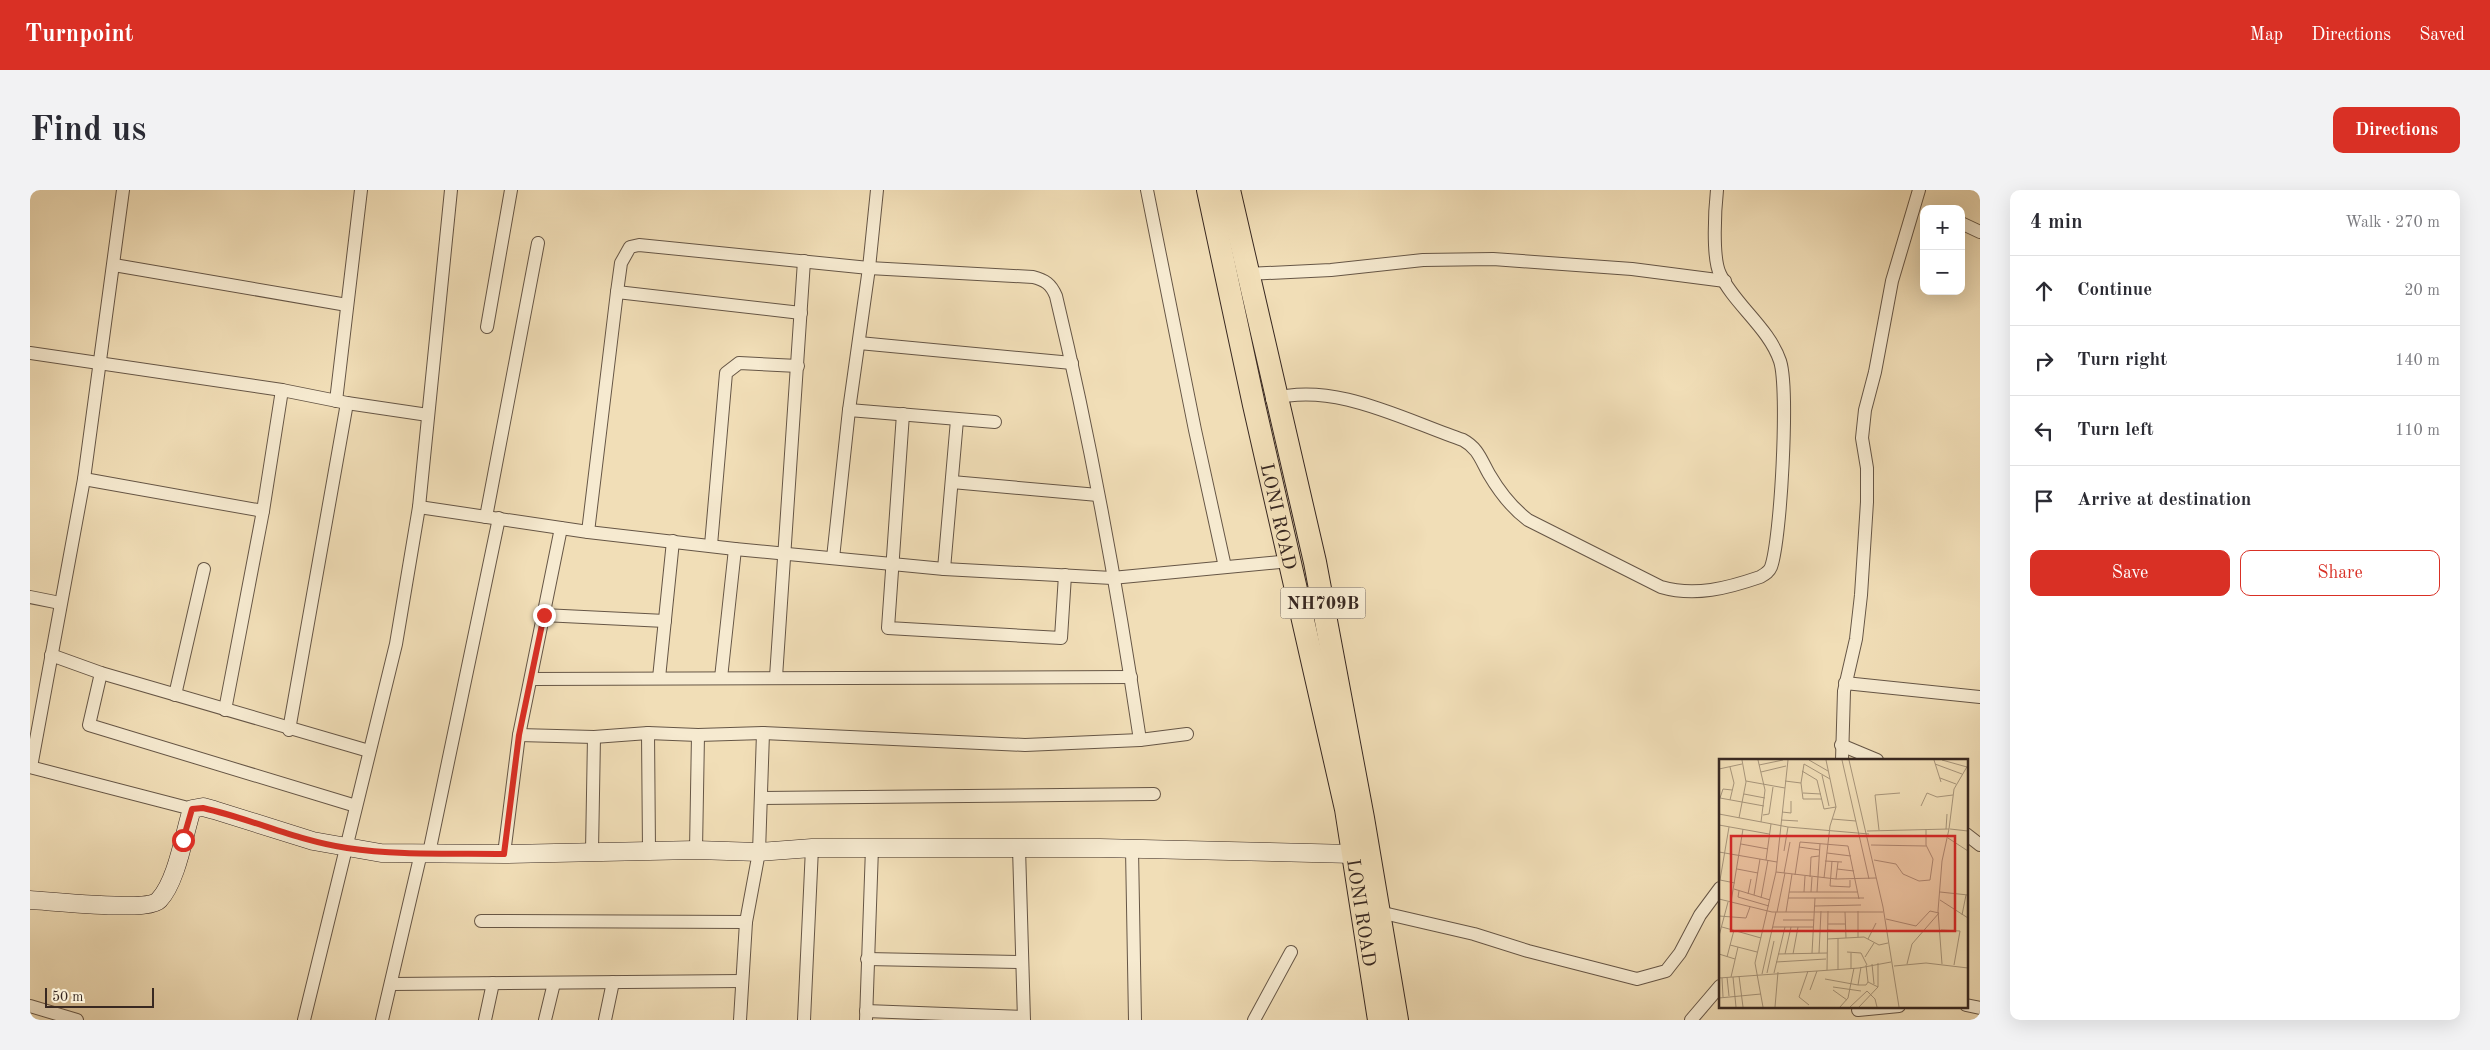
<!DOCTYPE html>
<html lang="en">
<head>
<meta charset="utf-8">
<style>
  :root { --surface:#fff; --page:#f2f2f3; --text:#2b2b33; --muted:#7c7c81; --line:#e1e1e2; --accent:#d93025 }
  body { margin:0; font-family:"Old Standard TT",serif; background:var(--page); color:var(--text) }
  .controls { position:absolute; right:15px; top:15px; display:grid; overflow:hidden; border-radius:10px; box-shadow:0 5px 20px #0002 }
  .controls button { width:45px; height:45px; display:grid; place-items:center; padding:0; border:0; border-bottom:1px solid var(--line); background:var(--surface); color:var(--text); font:25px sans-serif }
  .scale { position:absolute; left:15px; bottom:12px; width:109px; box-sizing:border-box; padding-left:5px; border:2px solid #382821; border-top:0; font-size:14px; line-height:18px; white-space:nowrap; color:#382821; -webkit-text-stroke:4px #f6ead0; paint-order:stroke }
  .stop { position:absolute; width:15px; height:15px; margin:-11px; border:4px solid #d93025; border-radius:50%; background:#fff }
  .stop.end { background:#d93025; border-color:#fff; box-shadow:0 1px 5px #0008 }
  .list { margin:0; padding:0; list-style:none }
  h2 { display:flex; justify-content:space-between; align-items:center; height:65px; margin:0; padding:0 20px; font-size:21px }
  h2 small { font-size:16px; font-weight:400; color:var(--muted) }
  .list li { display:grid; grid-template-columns:32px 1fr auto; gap:15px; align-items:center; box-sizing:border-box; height:70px; padding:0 20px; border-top:1px solid var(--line) }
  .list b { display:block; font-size:19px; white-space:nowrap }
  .list em { font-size:16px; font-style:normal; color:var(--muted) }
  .actions { display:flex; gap:10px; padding:15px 20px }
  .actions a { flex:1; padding:11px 0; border:1px solid var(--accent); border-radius:10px; text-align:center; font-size:18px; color:var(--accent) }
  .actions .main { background:var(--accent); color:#fff }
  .icon { flex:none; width:28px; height:28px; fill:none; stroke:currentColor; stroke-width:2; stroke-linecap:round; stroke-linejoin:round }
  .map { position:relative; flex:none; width:1950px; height:830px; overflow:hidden; border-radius:10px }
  header { display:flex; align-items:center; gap:30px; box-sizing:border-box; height:70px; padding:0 25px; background:var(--accent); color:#fff }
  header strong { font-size:24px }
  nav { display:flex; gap:28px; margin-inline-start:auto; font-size:18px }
  .intro { display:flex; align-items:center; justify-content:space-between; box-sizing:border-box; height:120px; padding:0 30px }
  h1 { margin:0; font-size:35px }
  .button { padding:12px 22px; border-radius:10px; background:var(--accent); color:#fff; font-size:18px; font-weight:700 }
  main { display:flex; gap:30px; padding:0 30px }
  aside { flex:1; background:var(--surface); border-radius:10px; box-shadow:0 5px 20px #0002 }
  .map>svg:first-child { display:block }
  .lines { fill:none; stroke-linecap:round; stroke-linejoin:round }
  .street-casing { stroke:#665646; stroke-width:14 }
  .secondary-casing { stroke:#382821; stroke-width:19 }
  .highway-casing { stroke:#382821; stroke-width:24 }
  .street { stroke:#f6ead0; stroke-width:12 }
  .secondary { stroke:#f6ead0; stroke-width:18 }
  .highway { stroke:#f1deb7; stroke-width:22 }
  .route { stroke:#d93025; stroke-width:6 }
  .labels { text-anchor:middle; stroke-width:5; stroke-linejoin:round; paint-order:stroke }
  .shield { fill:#f6ead0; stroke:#716256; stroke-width:1 }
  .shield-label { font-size:18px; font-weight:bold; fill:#382821 }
  .street-label { font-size:19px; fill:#382821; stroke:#f6ead0 }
  .inset-road { fill:none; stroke:#a7957b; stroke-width:1 }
  .view { fill:#d62828; fill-opacity:0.15; stroke:#d62828; stroke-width:2.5 }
  .inset-edge { fill:none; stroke:#382821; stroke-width:2.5 }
</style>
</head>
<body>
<header>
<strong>Turnpoint</strong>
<nav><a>Map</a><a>Directions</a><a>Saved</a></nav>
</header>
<div class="intro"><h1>Find us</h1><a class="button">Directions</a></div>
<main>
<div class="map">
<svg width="1950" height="830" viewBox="0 0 1950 830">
  <rect width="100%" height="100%" fill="#f1deb7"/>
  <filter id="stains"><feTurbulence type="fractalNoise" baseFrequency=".004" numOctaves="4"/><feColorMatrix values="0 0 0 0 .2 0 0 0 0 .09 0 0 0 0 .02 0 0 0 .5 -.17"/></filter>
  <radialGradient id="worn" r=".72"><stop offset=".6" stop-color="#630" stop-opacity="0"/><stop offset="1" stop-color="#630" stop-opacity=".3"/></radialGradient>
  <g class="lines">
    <g class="street-casing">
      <g id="street">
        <path d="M1117 0 1165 240 1195 377"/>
        <path d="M1931 33 1950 42"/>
        <path d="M84 75 317 115"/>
        <path d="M1217 84 1301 80 1393 70 1463 69 1602 79 1695 91"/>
        <path d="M587 102 771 123"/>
        <path d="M457 137 481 0"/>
        <path d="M829 153 1042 173"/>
        <path d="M0 163 252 200 317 213 398 225"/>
        <path d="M1242 209C1304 191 1374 230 1433 250 1448 258 1451 270 1459 284 1469 301 1482 318 1498 330L1631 397C1665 407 1698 398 1730 387 1735 384 1739 382 1741 377 1751 349 1759 199 1750 171 1739 138 1704 114 1690 84 1682 68 1685 18 1687 0"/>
        <path d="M306 211 331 0"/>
        <path d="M819 220 965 232"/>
        <path d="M873 224 858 438 1031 448 1035 385"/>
        <path d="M54 289 233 321"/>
        <path d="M922 292 1068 305"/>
        <path d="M389 317 558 342 705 359 914 379 1082 388 1260 371"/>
        <path d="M456 327 508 53"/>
        <path d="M558 342 587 102 591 73 600 57 609 55 839 78 1003 87C1015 90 1021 94 1026 106 1061 252 1088 402 1110 550"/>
        <path d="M681 355 696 183 709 173 768 176"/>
        <path d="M803 368 819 220 839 78 847 0"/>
        <path d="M914 379 927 230"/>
        <path d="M0 407 30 413"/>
        <path d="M513 425 635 431"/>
        <path d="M21 465 71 483 339 561"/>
        <path d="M71 483 59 535 326 616"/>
        <path d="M746 487 774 71"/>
        <path d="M629 488 643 351"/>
        <path d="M691 488 705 359"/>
        <path d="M501 489 1101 487"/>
        <path d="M1815 493 1950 507"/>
        <path d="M145 505 174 379"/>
        <path d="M195 520 233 321 252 200"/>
        <path d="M259 540 317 213"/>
        <path d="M618 543 619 660"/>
        <path d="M489 545 564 547 618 543 668 545 733 543 995 555 1110 550 1157 544"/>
        <path d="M1811 555 1847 570"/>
        <path d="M1812 570 1814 501 1826 449 1831 405 1837 312V278L1832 248 1835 220 1845 182 1862 91 1889 0"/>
        <path d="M0 577 162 619"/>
        <path d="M1 577 54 289 93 0"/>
        <path d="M731 608 1124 604"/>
        <path d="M1936 644 1950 655"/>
        <path d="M989 658 994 830"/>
        <path d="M1102 659 1105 830"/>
        <path d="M666 660 668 545"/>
        <path d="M562 661 564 547"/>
        <path d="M399 663 469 328"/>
        <path d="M474 664 489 545 531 338"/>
        <path d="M1349 722 1444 744 1498 761 1607 789 1636 781 1650 763 1670 725 1690 698"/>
        <path d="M451 731 716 732"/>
        <path d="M837 769 992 772"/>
        <path d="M361 794 712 791"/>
        <path d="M1936 815 1950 818"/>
        <path d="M0 816 47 830"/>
        <path d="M1828 820 1869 816"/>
        <path d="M836 821 993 827"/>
        <path d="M274 830 366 454 389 317 421 0"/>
        <path d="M352 830 391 663"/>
        <path d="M455 830 463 793"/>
        <path d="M515 830 524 793"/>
        <path d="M575 830 583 792"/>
        <path d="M710 830 716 732 729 662 733 543"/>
        <path d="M774 830 782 658"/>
        <path d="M836 830 842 658"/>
        <path d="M1224 830 1261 762"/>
        <path d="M1661 830 1690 796"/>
      </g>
    </g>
    <g class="secondary-casing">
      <path id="secondary" d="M0 710C21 711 118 722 129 710 147 691 154 644 162 619L173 617 184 620 283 651 351 663 474 664 666 660 729 662 782 658H1070L1323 664"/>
    </g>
    <g class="highway-casing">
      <g id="highway">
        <path id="s1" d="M1178 0 1224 215 1316 619 1349 830"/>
        <path d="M1199 0 1285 372 1333 628 1367 830"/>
      </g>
    </g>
    <use href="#street" class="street"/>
    <use href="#secondary" class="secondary"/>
    <use href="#highway" class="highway"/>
  </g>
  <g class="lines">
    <path class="route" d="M153 650 162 619 173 618C222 629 268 651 317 658 369 666 422 663 474 664L489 545 514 425"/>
  </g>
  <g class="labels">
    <rect class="shield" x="1250.5" y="397.5" width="85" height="31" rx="4"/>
    <g class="shield-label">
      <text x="1293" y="419">NH709B</text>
    </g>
    <g class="street-label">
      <text dy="7" stroke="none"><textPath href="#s1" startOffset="334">LONI ROAD</textPath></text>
      <text dy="7" stroke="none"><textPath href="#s1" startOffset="739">LONI ROAD</textPath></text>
    </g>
  </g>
  <g transform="translate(1689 569)">
    <rect width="249" height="249" fill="#f1deb7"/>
    <path class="inset-road" d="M39 1 46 31 42 63M90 1 109 12M123 1 150 120M130 1 164 148 180 248M215 1 222 23M223 1 248 8M216 5 243 15M40 6 64 1M11 8 15 24 11 41M0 10 23 5M83 12 98 21 105 50 117 48M42 13 67 7M103 16 110 47M221 19 237 25M27 22 66 29M66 22 82 24 85 5 111 20M82 24 84 40H103M13 31 4 30 1 39 45 47M84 34 102 35M25 35 46 39M202 47 208 34 218 38 234 36M63 53 72 54V42M0 55 69 68 150 75M44 56 50 55 54 28M20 59 27 23 23 1M113 60 137 62M62 61 79 62M0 66 50 75M227 70 228 55M231 70 249 72M160 71 156 36 181 34M148 72 230 70 235 30 249 6M229 79 249 92M22 85 49 90M152 86 207 87M80 88 101 91M65 92 69 68M0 93 58 103M108 94 132 97M47 101 52 65M155 101 177 105 184 115 200 122 211 121 214 100 207 86V70M106 102 123 103M113 102 111 127 131 128V121M18 110 39 114M118 110 135 112M57 113 117 120 157 119M65 114 71 83M76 116 81 83 129 87 140 140M91 118 92 98 100 97M105 119 111 67 117 48 107 1M117 120 119 103M1 121 10 68M1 121 16 124M15 130 51 141M20 132 19 138 50 147M70 133H138M85 133 86 117M92 133 93 118M98 133 101 85M221 133 249 136M29 135 32 120M35 136 41 100M42 139 49 101M69 139H145M0 140 53 153H164M221 141 249 159M12 143 24 70M96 147 142 146M139 152V178M58 153 66 114M67 153 73 115M126 153 127 179M243 156 247 136M0 157 27 159 31 148M167 160 197 167 211 152 220 154 193 185 188 205M64 161H95M109 165H126M3 168 42 179M54 168H94M108 171 126 172M222 171 241 172 235 206M0 177 9 143M108 180 145 178 160 186 169 184M149 180 157 164M11 186 38 193M128 193 142 194 148 206M93 194 96 139M100 194 102 152M132 194V210M0 195 16 200M59 195 108 194M66 195 72 168M74 195 79 168M8 198 15 171M146 198 155 184M57 203 107 200M153 205 155 225M223 205 219 152 223 102 230 70M147 206 149 223 159 228M175 207 207 204 249 209M119 210V179M108 211 109 152M89 212 80 238 90 246M48 214 55 182M55 214 66 168M43 215 57 153M20 217 24 248M8 218 10 237M12 218 19 188M14 218 17 248M0 219 140 209 172 203M3 219 4 238M106 220 139 226H147L149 223M139 226 142 208M114 228 142 232M91 231 98 212M114 231 128 241M0 239 42 235M44 248 36 204 57 113 69 1M56 248 59 213M121 248 129 239 135 209M131 248 148 232 156 240 158 248M140 248 159 228V204"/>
    <path class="view" d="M12 77H236V172H12Z"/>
    <rect width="249" height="249" class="inset-edge"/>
  </g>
  <rect width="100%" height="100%" filter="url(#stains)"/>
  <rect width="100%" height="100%" fill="url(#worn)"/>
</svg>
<div class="controls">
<button>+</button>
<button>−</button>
</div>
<div class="scale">50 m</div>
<div class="stop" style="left:153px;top:650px"></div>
<div class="stop end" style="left:514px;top:425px"></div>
</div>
<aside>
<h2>4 min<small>Walk · 270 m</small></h2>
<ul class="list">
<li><svg class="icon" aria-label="ahead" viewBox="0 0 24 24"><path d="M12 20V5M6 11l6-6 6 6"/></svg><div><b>Continue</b></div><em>20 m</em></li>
<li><svg class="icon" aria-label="right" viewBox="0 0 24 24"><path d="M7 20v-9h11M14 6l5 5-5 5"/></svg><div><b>Turn right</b></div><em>140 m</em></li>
<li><svg class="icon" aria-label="left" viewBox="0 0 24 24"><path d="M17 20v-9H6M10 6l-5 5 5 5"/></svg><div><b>Turn left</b></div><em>110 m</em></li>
<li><svg class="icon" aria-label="arrive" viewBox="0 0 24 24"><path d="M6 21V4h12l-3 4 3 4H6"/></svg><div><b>Arrive at destination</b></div></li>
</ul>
<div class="actions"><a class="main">Save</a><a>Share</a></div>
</aside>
</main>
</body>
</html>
